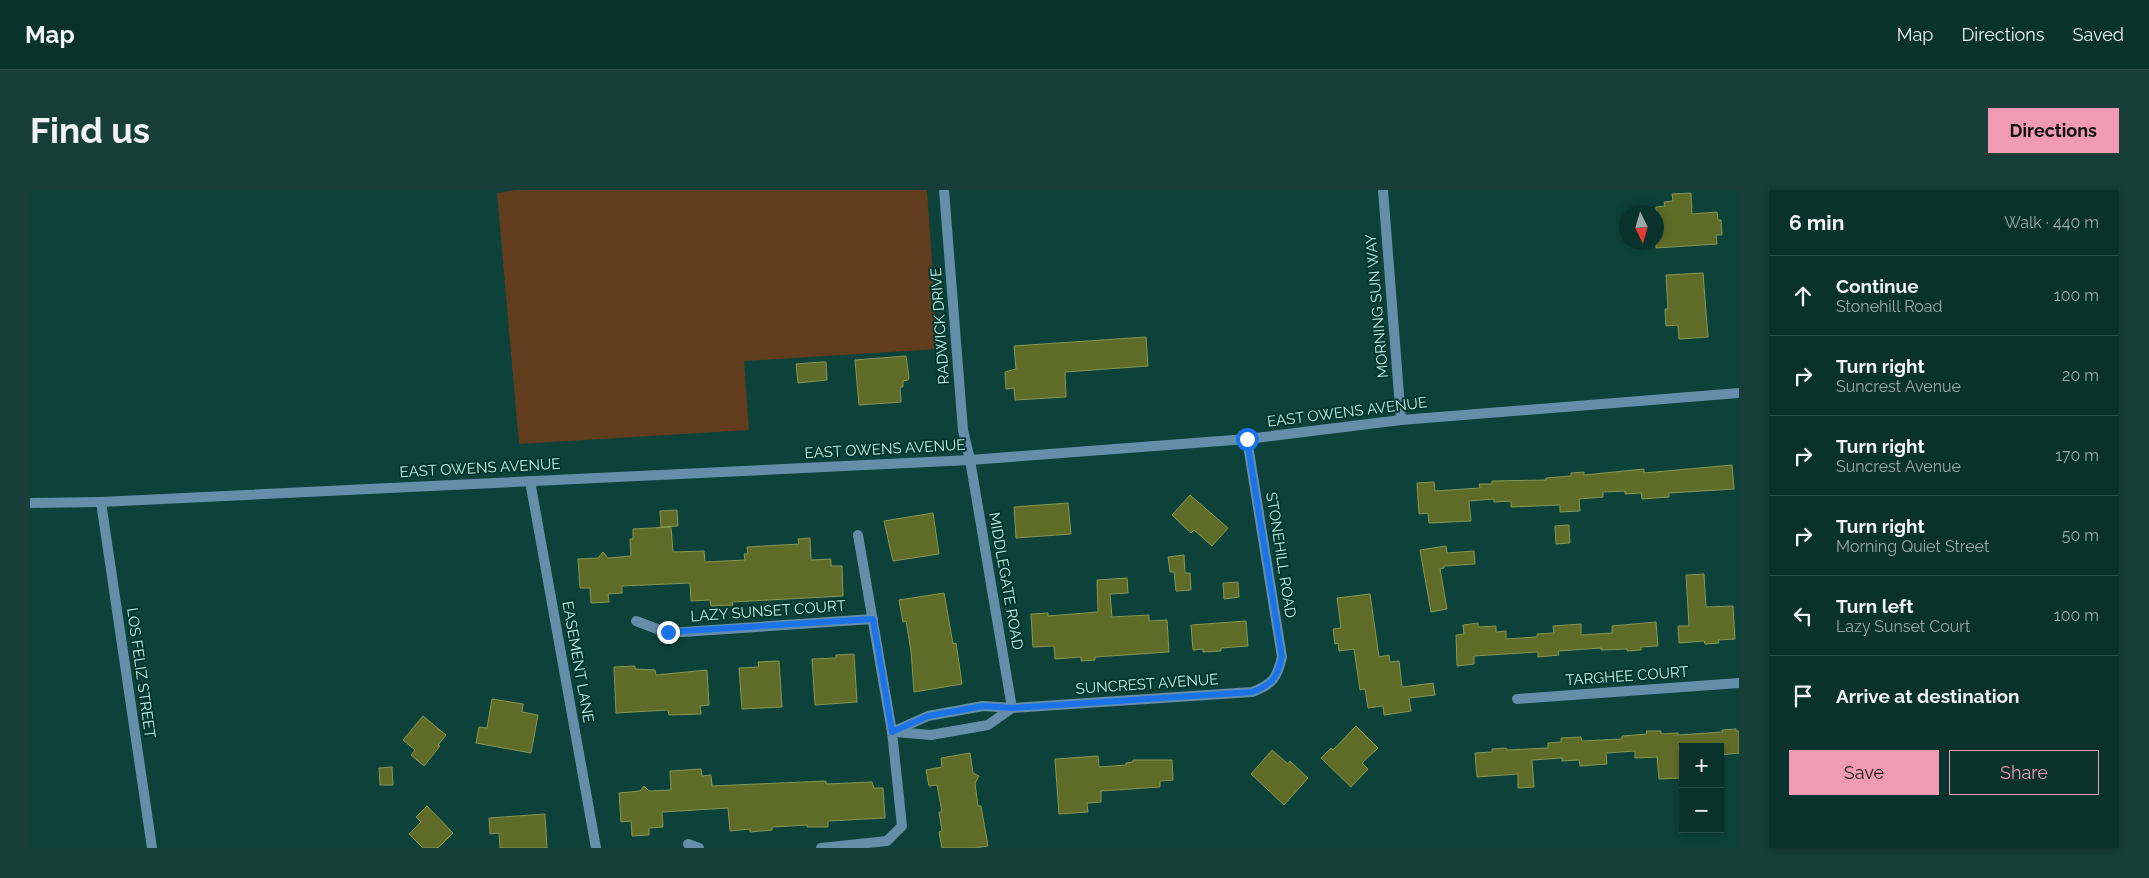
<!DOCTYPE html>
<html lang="en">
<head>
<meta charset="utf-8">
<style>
  :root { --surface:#09322c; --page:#173e38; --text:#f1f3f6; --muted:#99aaa9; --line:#294d48; --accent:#f09ab5 }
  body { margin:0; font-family:Raleway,sans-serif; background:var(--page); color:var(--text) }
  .controls { position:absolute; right:15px; bottom:15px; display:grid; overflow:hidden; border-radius:0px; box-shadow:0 2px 8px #0003 }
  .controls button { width:45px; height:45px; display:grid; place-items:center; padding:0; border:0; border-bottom:1px solid var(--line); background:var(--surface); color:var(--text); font:25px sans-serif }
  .compass { position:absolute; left:1589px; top:15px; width:45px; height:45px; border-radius:50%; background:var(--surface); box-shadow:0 2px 8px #0003; rotate:175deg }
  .stop { position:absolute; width:15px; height:15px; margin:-11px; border:4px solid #1a73e8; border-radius:50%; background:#fff }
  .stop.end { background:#1a73e8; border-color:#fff; box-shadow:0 1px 5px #0008 }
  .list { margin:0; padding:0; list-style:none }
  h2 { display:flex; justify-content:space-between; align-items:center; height:65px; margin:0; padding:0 20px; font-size:21px }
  h2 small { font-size:16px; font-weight:400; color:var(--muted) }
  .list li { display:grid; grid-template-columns:32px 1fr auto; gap:15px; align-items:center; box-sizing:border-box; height:80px; padding:0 20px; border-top:1px solid var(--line) }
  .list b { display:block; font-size:19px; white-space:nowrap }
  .list p { margin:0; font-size:16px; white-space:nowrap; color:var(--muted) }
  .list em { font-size:16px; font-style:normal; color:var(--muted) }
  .actions { display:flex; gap:10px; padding:15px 20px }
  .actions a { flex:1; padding:11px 0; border:1px solid var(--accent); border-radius:0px; text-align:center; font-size:18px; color:var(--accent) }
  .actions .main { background:var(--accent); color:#111 }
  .icon { flex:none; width:28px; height:28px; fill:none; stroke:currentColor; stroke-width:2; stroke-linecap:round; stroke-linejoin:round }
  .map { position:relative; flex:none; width:1709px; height:658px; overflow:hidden; border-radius:0px }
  header { display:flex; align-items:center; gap:30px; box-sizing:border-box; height:70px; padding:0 25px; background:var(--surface); border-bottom:1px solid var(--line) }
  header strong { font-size:24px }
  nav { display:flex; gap:28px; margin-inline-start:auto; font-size:18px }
  .intro { display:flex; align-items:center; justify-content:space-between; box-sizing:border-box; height:120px; padding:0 30px }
  h1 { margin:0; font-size:35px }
  .button { padding:12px 22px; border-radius:0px; background:var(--accent); color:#111; font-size:18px; font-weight:700 }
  main { display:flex; gap:30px; padding:0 30px }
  aside { flex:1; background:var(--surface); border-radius:0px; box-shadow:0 2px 8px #0003 }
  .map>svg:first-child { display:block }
  .green { fill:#613d1e }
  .building { fill:#5e6c28; stroke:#889754 }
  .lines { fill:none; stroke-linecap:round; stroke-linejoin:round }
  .minor { stroke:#658eab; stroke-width:10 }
  .tertiary { stroke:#658eab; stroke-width:10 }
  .route { stroke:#1a73e8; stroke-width:6 }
  .labels { text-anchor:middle; stroke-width:4; stroke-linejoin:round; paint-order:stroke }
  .street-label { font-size:15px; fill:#c3efe5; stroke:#00372f }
</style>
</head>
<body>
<header>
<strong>Map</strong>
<nav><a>Map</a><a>Directions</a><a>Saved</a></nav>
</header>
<div class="intro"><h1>Find us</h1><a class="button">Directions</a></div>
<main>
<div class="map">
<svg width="1709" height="658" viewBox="0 0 1709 658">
  <rect width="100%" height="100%" fill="#0c423a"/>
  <path class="green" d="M485 0H897L908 159 714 171 719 240 489 254 467 3Z"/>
  <g class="building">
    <path d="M1661 3 1662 24 1687 22 1688 30H1691L1692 45H1686L1687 54 1626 58V17L1635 16 1634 12 1643 11 1642 4Z"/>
    <path d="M1673 83 1678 147 1649 149 1648 135 1636 136 1635 119H1638L1636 85Z"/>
    <path d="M1116 147 1118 176 1035 182 1036 207 985 210 984 198 976 199 975 182 986 179 984 156Z"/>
    <path d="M876 166 879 187 878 190 873 191V197H870L871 212 829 215 825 170Z"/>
    <path d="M791 172H796L797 190 768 193 766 174Z"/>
    <path d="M1702 275 1704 299 1639 303V307L1612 309 1611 303 1595 304V301L1573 302V307L1549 309 1550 321 1530 322V315L1481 317V311L1464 312V309L1439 311 1441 331 1399 333 1398 323 1389 324 1387 293 1404 292 1405 301 1450 298 1449 294H1462V291L1516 290V288L1541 286V283L1554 282V285L1614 279V283Z"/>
    <path d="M1160 305 1198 338 1182 356 1164 340 1161 343 1142 325Z"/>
    <path d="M1038 313 1041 344 986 348 984 317Z"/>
    <path d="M647 320 648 336 631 337 630 321Z"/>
    <path d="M903 323 909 364 863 371 854 331Z"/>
    <path d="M1539 335 1540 353 1526 354 1525 336Z"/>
    <path d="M641 337 643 362 674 361 675 372 715 370 714 364H718L717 357 769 354 768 349 780 348 781 370 801 369V376H812L813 406 702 412 703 415 681 416 680 410 661 411 660 393 592 396V403L578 404 579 412 561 413 560 398H550L548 369 568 368 573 362 578 368 601 366 600 349H603V339Z"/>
    <path d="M1416 356 1417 363 1444 361 1445 374 1414 376V378L1410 379 1417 419 1401 422 1390 360Z"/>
    <path d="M1154 365 1155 383H1160L1161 400 1146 401 1144 382H1140L1138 367Z"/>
    <path d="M1674 384 1676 417 1703 416 1705 449 1688 450 1689 453 1675 454 1674 451 1649 453 1648 436H1659L1656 385Z"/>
    <path d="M1097 388 1098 403 1080 404 1082 427 1119 425V431L1137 430 1139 462 1065 467V470L1051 471V467L1025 469 1024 456 1003 457 1001 424 1018 423V426L1068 422 1067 390Z"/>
    <path d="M1208 392 1209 407 1194 409 1193 393Z"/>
    <path d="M914 403 923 454 926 453 932 494 884 502 881 461 876 431 873 432 869 410Z"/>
    <path d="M1340 404 1349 467 1359 465 1360 472 1369 471 1372 497 1403 493 1405 505 1379 508 1381 521 1354 525 1353 516 1338 518 1335 499 1330 500 1324 459 1309 461 1308 453 1305 454 1303 439 1311 438 1307 408Z"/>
    <path d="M1216 431 1218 456 1191 458V461L1173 462V459L1163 460 1161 435Z"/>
    <path d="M1626 432 1628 456 1611 457V460L1597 461V459L1571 460V458L1528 461 1529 465 1508 467V462L1444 466V474L1427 476 1426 445 1434 444 1433 435 1448 433V437L1466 436V442L1476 441V449L1507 447V444L1524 443 1523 436 1551 434V445L1582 443V436Z"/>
    <path d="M824 464 827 512 785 515 782 469 806 468V465Z"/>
    <path d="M749 471 752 517 712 519 709 478 729 477 728 472Z"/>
    <path d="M605 476V479L625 480 626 485 677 480 679 515 670 516 671 524 639 525 638 520 586 523 584 477Z"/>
    <path d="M462 509 493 514 492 522 508 525 501 563 446 553 449 537 457 538Z"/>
    <path d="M393 526 416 545 408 555 410 556 394 576 381 565 385 560 373 550Z"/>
    <path d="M1326 536 1348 558 1332 573 1338 579 1321 597 1291 568 1301 558 1303 560Z"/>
    <path d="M1706 539V541H1709V563L1690 565V557H1649L1651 588 1629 589 1627 567 1605 568V561L1576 563 1577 574 1550 576 1549 570 1532 571V568L1502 570 1504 597 1488 598V584L1447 587 1445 563 1462 562V559L1476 558 1477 560 1518 558V553L1531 552V548L1551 547 1552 551 1592 549V546L1617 544 1616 541H1631V544L1648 543V545L1693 542 1692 540Z"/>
    <path d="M1242 560 1258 574 1260 571 1278 588 1254 615 1221 584Z"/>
    <path d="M940 563 943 583 949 586 945 593 948 616H951L958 656 944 658H912L909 642 912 641 909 622H912L907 595 899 596 896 580 912 577 911 568Z"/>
    <path d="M1068 566 1069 577 1096 575V573L1103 572V570H1142L1143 590 1130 591V597L1071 601V612L1057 613 1058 622 1029 624 1025 569Z"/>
    <path d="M362 577 363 595H350L349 578Z"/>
    <path d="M671 579 672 586 681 585 682 596 796 591V594L842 592 844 598H853L855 628 798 631V637H777V635L742 637V640L720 642V639L700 641 698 618 632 622 633 637 619 638V645L602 646 601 631 591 632 589 603 610 601 614 596 619 601 641 600 640 581Z"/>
    <path d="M397 616 423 643 408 658H393L379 644 391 632 386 627Z"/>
    <path d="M515 624 517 658H470L469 643 460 644 459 628Z"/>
  </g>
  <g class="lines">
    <g class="minor">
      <path d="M914 0 933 240 940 270 982 518"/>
      <path d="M1353 0 1371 230"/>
      <path d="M500 291 566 658"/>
      <path d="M0 313 71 312"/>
      <path d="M606 431 638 443 843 429"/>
      <path d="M1487 509 1709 493"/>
      <path d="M862 542 898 526 953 516 982 518 1222 502C1243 494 1247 488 1252 467L1217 249"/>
      <path d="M865 542 901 545 958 535 982 518"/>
      <path d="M658 654 669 658"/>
      <path d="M791 658 857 651 872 636 862 542 828 345"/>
    </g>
    <path class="tertiary" d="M122 658 71 312 940 270 1217 249 1371 230 1709 203"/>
  </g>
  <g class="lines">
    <path class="route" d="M638 442 843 429 862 542 898 526 953 516 982 518 1222 502C1243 494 1247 488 1252 467L1217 249"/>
  </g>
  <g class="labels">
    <g class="street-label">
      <text transform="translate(1347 116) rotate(-95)" y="5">MORNING SUN WAY</text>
      <text transform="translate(910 136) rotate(-94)" y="5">RADWICK DRIVE</text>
      <text transform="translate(1317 222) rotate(-7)" y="5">EAST OWENS AVENUE</text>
      <text transform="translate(855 259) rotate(-3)" y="5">EAST OWENS AVENUE</text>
      <text transform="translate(450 278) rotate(-3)" y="5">EAST OWENS AVENUE</text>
      <text transform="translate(1251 365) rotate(81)" y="5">STONEHILL ROAD</text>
      <text transform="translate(976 391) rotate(80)" y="5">MIDDLEGATE ROAD</text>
      <text transform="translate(738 421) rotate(-4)" y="5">LAZY SUNSET COURT</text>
      <text transform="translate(548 472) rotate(80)" y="5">EASEMENT LANE</text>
      <text transform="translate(111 483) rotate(82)" y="5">LOS FELIZ STREET</text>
      <text transform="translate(1597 486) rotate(-4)" y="5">TARGHEE COURT</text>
      <text transform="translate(1117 494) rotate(-4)" y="5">SUNCREST AVENUE</text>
    </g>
  </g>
</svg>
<div class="controls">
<button>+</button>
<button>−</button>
</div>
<svg class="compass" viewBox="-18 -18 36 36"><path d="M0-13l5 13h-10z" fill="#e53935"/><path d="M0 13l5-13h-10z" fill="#99aaa9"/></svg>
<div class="stop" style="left:1217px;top:249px"></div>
<div class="stop end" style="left:638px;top:442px"></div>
</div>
<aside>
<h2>6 min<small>Walk · 440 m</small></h2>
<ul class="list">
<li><svg class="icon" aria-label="ahead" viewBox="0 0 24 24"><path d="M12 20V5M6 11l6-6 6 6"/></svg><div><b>Continue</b><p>Stonehill Road</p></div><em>100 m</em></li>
<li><svg class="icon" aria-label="right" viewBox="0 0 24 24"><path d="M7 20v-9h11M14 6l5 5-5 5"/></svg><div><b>Turn right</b><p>Suncrest Avenue</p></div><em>20 m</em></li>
<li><svg class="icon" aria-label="right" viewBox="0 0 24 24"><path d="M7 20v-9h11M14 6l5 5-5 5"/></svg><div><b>Turn right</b><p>Suncrest Avenue</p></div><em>170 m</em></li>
<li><svg class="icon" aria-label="right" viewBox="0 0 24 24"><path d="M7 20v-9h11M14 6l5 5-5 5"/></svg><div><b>Turn right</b><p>Morning Quiet Street</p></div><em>50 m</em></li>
<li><svg class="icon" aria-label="left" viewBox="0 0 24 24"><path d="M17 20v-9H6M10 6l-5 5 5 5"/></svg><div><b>Turn left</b><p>Lazy Sunset Court</p></div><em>100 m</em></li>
<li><svg class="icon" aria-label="arrive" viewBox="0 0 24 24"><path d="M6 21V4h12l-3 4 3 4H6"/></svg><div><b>Arrive at destination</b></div></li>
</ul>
<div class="actions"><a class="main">Save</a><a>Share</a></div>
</aside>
</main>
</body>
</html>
